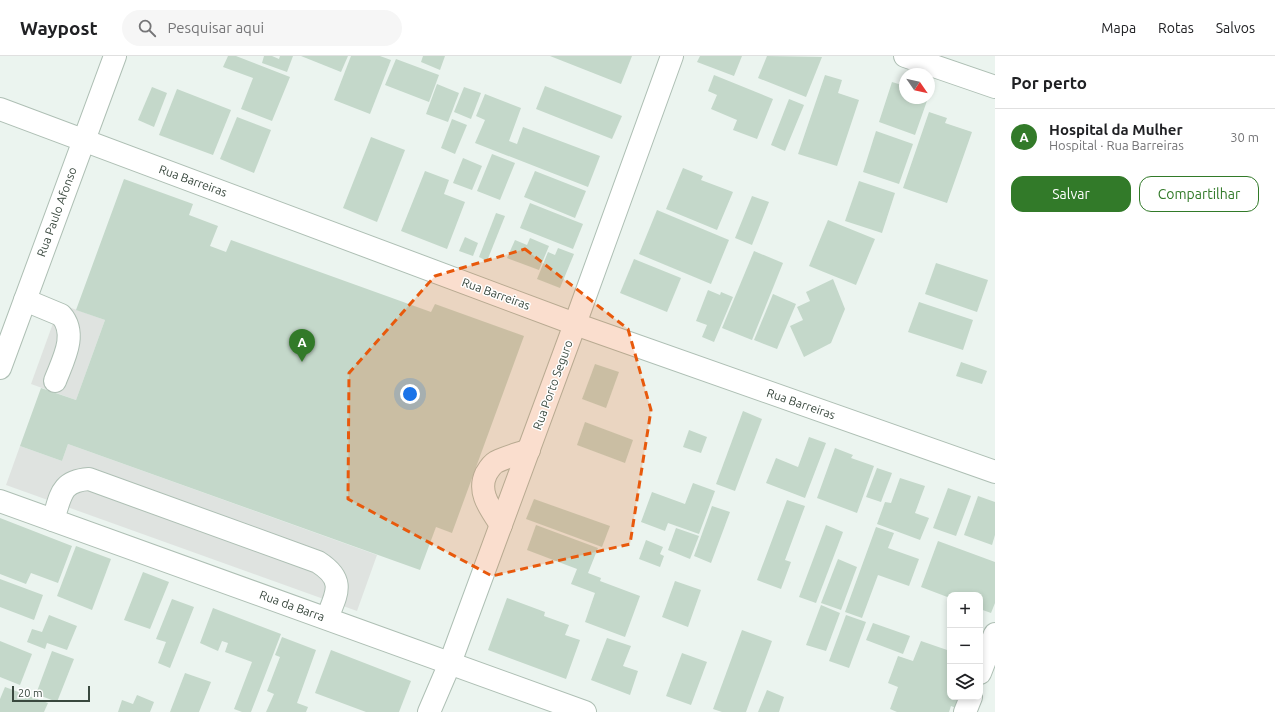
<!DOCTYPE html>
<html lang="pt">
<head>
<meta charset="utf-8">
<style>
  :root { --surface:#fff; --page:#f6f6f6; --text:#202124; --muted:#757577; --line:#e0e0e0; --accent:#327a29 }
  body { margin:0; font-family:Ubuntu,sans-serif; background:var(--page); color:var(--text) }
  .controls { position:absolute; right:12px; bottom:12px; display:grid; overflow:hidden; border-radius:8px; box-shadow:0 2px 6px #0003 }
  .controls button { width:36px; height:36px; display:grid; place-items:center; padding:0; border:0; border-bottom:1px solid var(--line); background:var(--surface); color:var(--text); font:20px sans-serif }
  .compass { position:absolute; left:899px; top:12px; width:36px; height:36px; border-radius:50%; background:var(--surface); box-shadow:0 2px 6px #0003; rotate:124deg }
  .scale { position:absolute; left:12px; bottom:10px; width:78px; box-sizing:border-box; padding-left:4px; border:2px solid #39483e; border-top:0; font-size:11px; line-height:14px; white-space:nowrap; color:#39483e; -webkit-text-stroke:3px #fff; paint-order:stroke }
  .you { position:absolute; left:410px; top:338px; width:14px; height:14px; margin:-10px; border:3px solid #fff; border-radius:50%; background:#1a73e8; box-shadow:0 0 0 6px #1a73e833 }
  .badge { display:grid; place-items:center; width:26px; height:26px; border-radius:50%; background:var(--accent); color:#fff; font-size:13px; font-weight:700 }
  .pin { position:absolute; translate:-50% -33px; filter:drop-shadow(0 1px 2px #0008) }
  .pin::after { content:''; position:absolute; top:21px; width:14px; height:12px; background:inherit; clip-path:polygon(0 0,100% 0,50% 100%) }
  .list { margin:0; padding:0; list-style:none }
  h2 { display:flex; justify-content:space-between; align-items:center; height:52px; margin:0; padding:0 16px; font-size:17px }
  h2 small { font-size:13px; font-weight:400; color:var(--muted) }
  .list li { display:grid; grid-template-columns:26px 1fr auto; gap:12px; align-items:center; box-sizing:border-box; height:56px; padding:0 16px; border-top:1px solid var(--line) }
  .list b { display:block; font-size:15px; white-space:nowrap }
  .list p { margin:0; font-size:13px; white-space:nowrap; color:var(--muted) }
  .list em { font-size:13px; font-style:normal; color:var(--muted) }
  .actions { display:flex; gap:8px; padding:12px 16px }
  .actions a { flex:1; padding:9px 0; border:1px solid var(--accent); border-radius:12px; text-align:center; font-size:14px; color:var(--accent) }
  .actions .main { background:var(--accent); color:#fff }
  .icon { flex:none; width:22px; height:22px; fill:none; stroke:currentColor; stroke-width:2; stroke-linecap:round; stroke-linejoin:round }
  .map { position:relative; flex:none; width:995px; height:656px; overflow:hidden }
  header { display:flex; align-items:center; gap:24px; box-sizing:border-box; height:56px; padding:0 20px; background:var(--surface); border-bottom:1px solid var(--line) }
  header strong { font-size:19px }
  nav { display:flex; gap:22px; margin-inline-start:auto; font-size:14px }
  .search { width:280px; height:36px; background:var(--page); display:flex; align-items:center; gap:10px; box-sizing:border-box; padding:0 14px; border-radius:22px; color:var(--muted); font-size:15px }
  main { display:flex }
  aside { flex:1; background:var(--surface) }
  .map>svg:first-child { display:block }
  .parking { fill:#dfe3e0 }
  .building { fill:#c4d8ca }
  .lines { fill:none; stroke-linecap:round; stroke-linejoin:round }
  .minor-casing { stroke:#aebfb4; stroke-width:24 }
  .minor { stroke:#fff; stroke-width:22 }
  .marked { fill:#e8590c; fill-opacity:0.2; stroke:#e8590c; stroke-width:3; stroke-dasharray:8 5; stroke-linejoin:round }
  .labels { text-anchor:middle; stroke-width:3; stroke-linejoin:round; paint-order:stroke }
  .street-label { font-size:12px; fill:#39483e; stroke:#fff }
</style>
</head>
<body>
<header>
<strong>Waypost</strong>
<div class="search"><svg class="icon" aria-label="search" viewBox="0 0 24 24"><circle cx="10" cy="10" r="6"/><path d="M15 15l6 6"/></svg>Pesquisar aqui</div>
<nav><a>Mapa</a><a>Rotas</a><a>Salvos</a></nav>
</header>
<main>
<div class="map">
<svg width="995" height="656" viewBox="0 0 995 656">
  <rect width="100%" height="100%" fill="#ebf4ef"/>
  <g class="parking">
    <path d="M60 248 105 264 76 344 31 328Z"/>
    <path d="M68 388 377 499 357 555 6 429 20 390 62 405Z"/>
  </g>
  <g class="building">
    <path d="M228 0H236L290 21 272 65 241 53 253 22 223 11Z"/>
    <path d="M264 0H272L279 3 280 0H293L287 16 262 7Z"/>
    <path d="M301 0H348L341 16Z"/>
    <path d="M351 0H380L391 4 370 58 334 44Z"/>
    <path d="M423 0H445L440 14 421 6Z"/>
    <path d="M550 0H632L621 28Z"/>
    <path d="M700 0H742L734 20 697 6Z"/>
    <path d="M767 0 822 1 806 41 758 22Z"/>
    <path d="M396 3 439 19 429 46 385 29Z"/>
    <path d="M714 19 773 43 757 83 733 74 737 64 711 53 717 39 708 35Z"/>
    <path d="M825 19 842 24 838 37 859 44 837 110 798 98Z"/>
    <path d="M892 26 905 30V42H928L915 79 879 66Z"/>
    <path d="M437 28 459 37 448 66 426 58Z"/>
    <path d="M545 30 622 60 612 83 536 53Z"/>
    <path d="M152 31 167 37 154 71 138 64Z"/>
    <path d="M464 31 481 37 471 63 454 56Z"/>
    <path d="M177 33 231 54 213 99 159 79Z"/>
    <path d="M485 38 521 52 509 85 517 88 523 71 600 100 588 131 475 87 485 64 476 60Z"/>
    <path d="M789 43 804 49 785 95 771 89Z"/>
    <path d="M929 56 947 62 945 67 972 76 947 147 903 132Z"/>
    <path d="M237 61 271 74 254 117 220 103Z"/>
    <path d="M452 63 467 69 455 98 441 92Z"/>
    <path d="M876 75 913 88 899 128 863 116Z"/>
    <path d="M371 81 405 94 377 166 343 152Z"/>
    <path d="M492 98 515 107 500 144 477 135Z"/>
    <path d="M463 102 482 110 472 134 453 127Z"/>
    <path d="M683 112 703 120 701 124 733 136 717 174 666 153Z"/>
    <path d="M425 115 449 124 444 138 465 146 447 193 401 175Z"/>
    <path d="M535 115 586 135 575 162 524 141Z"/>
    <path d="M124 123 193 148 189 159 218 170 210 190 226 196 231 184 431 256 435 248 524 280 452 477 436 471 420 514 68 388 62 405 20 390 41 332 76 344 105 264 76 254Z"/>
    <path d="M859 125 895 137 882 177 845 165Z"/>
    <path d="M752 140 769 146 752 189 735 182Z"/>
    <path d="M530 147 583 168 573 193 520 172Z"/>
    <path d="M657 154 729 184 711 228 639 198Z"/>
    <path d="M496 157 505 160 487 205 479 201Z"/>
    <path d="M828 164 875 183 856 229 809 210Z"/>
    <path d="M465 181 478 187 473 200 459 195Z"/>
    <path d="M530 182 549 190 539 214 507 202 515 184 527 189Z"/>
    <path d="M558 192 574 198 560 232 537 223 548 196 555 199Z"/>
    <path d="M754 195 783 207 752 284 722 272Z"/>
    <path d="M634 203 681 222 667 256 620 237Z"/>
    <path d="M936 207 988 224 977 256 925 238Z"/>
    <path d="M833 223 845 253 831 287 804 301 790 270 803 264 797 251 810 245 806 236Z"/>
    <path d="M708 234 720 239 721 236 733 241 714 286 702 281 707 269 696 265Z"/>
    <path d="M773 238 796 248 777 293 754 284Z"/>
    <path d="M919 246 973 264 963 294 908 276Z"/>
    <path d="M961 306 987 315 982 328 956 320Z"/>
    <path d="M595 308 619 316 606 352 582 343Z"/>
    <path d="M743 355 762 363 735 435 716 428Z"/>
    <path d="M585 366 633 384 625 407 577 389Z"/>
    <path d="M689 374 707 381 701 397 683 391Z"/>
    <path d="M809 381 826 387 805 442 766 427 776 402 798 411Z"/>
    <path d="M835 392 853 399 851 402 874 410 857 457 817 442Z"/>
    <path d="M877 412 892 417 881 446 866 441Z"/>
    <path d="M900 422 925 430 915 457 929 462 920 484 877 468 885 446 891 447Z"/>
    <path d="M693 427 715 435 699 478 668 467 665 475 641 466 652 436 685 448Z"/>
    <path d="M948 432 971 440 956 480 933 472Z"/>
    <path d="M978 440 995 446V479L992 489 964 479Z"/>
    <path d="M534 443 610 470 602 491 526 463Z"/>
    <path d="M787 444 805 450 785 504 791 506 781 533 757 524Z"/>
    <path d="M712 450 730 456 711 507 694 500Z"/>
    <path d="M0 462 72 490 58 527 31 517 26 528 0 518Z"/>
    <path d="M536 469 598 492 588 517 601 522 600 525 640 540 625 581 585 566 595 537 571 528 577 513 527 494Z"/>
    <path d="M826 469 843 476 816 547 799 541Z"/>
    <path d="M876 471 894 477 888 492 919 503 909 530 878 519 862 562 845 556Z"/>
    <path d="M676 472 699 480 690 503 668 494Z"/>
    <path d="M646 484 663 491 660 498 664 500 660 511 639 503Z"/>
    <path d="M938 485 995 506V547L991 557 980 553V539H950V542L921 531Z"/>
    <path d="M76 490 111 503 92 554 57 540Z"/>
    <path d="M838 503 857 511 841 554 821 547Z"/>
    <path d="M143 516 169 526 150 573 124 564Z"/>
    <path d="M0 523 43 539 34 564 0 551Z"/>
    <path d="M675 525 701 534 688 571 662 561Z"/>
    <path d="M507 542 545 556 544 560 569 569 565 579 580 584 566 623 488 594Z"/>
    <path d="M172 543 194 551 170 612 158 607 166 586 156 583Z"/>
    <path d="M821 549 840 557 826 595 806 589Z"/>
    <path d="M213 552 281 578 251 656H242L234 653 252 606 225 596 228 587 222 585 218 595 200 587Z"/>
    <path d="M49 559 77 570 67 594 47 587 45 593 27 586 32 573 42 576Z"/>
    <path d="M846 559 866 566 849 612 829 605Z"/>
    <path d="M873 567 910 580 903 598 866 584Z"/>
    <path d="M742 574 772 585 746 656H722L713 653Z"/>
    <path d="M282 581 316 594 297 647 308 651 306 656H266L274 638 267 635 280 601 275 599Z"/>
    <path d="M607 582 631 590 623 610 638 615 630 639 591 624Z"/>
    <path d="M0 585 32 598 20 629 0 621Z"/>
    <path d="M921 585 950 595V641H960L956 652 951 650 949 656H897L890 653 898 631 888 627 898 600 913 605Z"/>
    <path d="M331 594 411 625 399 656H366L315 637Z"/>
    <path d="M52 595 74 603 57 646 36 638Z"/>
    <path d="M682 597 707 606 691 649 666 640Z"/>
    <path d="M185 617 211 626 199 656H170Z"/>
    <path d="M5 631 48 647 44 656H0V643Z"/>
    <path d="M767 634 784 641 779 656H758Z"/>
    <path d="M137 639 154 646 150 656H118L122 644 133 648Z"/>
  </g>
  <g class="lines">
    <g class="minor-casing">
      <g id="minor">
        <path d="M905 0 995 31"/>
        <path d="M0 53 575 268 995 416"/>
        <path d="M25 244 61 259C78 278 63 304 55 325"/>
        <path d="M0 312 115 0"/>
        <path d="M0 445 585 656"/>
        <path d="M53 464C61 440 60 425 89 423L318 506C346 524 337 537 327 562"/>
        <path d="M501 469C491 453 477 437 486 418 489 413 491 409 496 406 506 401 518 398 529 394"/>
        <path d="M980 617 995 578"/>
        <path d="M429 656 450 607 575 268 672 0"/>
        <path d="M965 656 971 641"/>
      </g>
    </g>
    <use href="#minor" class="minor"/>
  </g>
  <path class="marked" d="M525 193 628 273 651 354 630 488 492 520 348 443 349 317 435 220Z"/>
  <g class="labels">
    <g class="street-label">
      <text transform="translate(193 125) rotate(20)" y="4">Rua Barreiras</text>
      <text transform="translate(57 156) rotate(-70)" y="4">Rua Paulo Afonso</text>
      <text transform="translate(496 238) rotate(20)" y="4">Rua Barreiras</text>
      <text transform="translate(553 329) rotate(-70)" y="4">Rua Porto Seguro</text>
      <text transform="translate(801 348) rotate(19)" y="4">Rua Barreiras</text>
      <text transform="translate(292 550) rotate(20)" y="4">Rua da Barra</text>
    </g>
  </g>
</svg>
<div class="controls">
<button>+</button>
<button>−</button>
<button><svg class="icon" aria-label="layers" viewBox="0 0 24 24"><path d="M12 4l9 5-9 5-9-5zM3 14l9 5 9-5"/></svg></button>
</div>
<svg class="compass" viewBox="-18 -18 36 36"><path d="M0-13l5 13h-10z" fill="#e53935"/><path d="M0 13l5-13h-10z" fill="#757577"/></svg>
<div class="scale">20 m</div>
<div class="you"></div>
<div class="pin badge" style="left:302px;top:306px">A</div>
</div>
<aside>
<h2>Por perto<small></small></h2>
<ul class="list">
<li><span class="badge">A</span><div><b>Hospital da Mulher</b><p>Hospital · Rua Barreiras</p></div><em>30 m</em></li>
</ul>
<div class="actions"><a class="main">Salvar</a><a>Compartilhar</a></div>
</aside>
</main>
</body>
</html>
